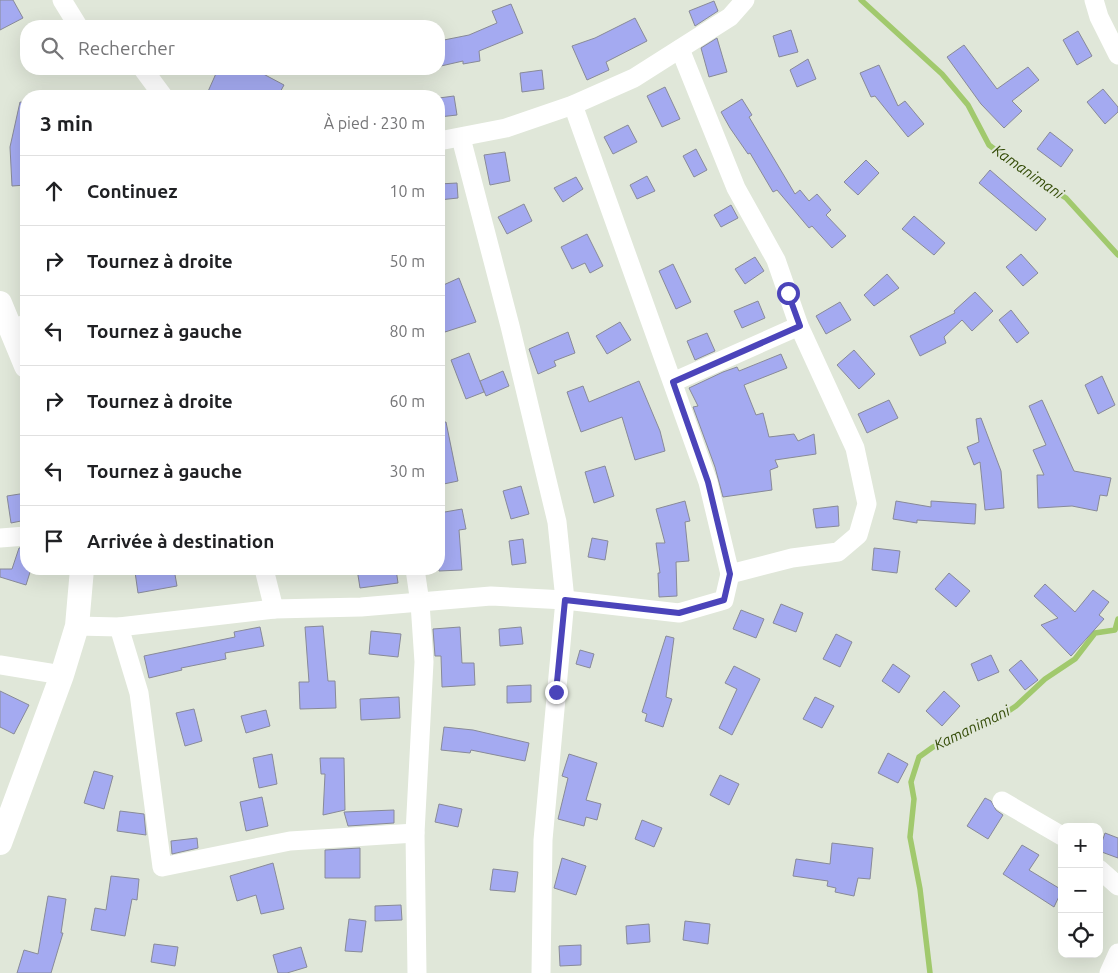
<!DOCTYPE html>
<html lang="fr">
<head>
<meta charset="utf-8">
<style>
  :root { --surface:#fff; --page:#f6f6f6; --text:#202124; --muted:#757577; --line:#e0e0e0 }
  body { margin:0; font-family:Ubuntu,sans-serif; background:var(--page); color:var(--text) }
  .controls { position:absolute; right:15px; bottom:15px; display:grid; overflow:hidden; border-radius:10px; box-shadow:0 5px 20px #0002 }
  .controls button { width:45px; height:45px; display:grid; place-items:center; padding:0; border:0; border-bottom:1px solid var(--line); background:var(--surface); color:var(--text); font:25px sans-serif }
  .stop { position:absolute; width:15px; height:15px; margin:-11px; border:4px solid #4b44ba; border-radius:50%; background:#fff }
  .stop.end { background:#4b44ba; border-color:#fff; box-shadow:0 1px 5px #0008 }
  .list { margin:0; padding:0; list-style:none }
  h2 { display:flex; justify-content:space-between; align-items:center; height:65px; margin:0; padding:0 20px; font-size:21px }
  h2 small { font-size:16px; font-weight:400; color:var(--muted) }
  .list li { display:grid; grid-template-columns:32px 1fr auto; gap:15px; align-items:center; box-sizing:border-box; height:70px; padding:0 20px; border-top:1px solid var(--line) }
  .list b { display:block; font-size:19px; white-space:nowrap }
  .list em { font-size:16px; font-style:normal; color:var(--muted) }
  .icon { flex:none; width:28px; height:28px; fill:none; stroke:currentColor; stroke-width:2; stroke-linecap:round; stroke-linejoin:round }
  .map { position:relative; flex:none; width:1118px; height:973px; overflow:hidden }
  .search { position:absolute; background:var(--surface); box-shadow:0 5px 20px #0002; left:20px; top:20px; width:425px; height:55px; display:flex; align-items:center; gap:12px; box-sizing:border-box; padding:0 18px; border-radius:20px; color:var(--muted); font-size:19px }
  .panel { position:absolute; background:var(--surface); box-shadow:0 5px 20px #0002; left:20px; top:90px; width:425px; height:485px; border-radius:20px }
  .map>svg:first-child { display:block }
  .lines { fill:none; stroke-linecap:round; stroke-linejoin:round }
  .stream { stroke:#a1c96d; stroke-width:5.5 }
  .building { fill:#a4aaf1; stroke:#888a98 }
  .minor { stroke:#fff; stroke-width:19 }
  .tertiary { stroke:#fff; stroke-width:24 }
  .route { stroke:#4b44ba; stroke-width:6 }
  .labels { text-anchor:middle; stroke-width:4; stroke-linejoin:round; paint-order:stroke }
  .water-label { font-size:15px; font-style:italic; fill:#334b06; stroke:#e0e7d9 }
</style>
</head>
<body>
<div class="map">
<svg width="1118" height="973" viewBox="0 0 1118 973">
  <rect width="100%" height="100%" fill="#e0e7d9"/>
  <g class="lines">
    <g class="stream">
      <path d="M861 0 942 74 968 105 989 145 1029 175 1066 198 1118 255"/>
      <path d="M930 973 920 889 910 837 914 799 911 782 919 757 933 747 992 722 1016 706 1045 679 1075 659 1095 633 1115 630 1118 619"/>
    </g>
  </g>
  <g class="building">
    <path d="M0 0H13L23 18 0 30Z"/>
    <path d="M714 1 718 11 695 26 689 11Z"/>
    <path d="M511 4 523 33 479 51 480 61 463 64V61L441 66 439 41 469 35 497 23 492 11Z"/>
    <path d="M635 18 647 41 606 62 609 70 587 80 572 46 595 38Z"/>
    <path d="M791 30 798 52 779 57 773 36Z"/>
    <path d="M1078 31 1092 56 1077 65 1063 40Z"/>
    <path d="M717 38 727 72 709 77 701 48Z"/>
    <path d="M964 45 997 89 1028 67 1039 80 1012 101 1022 111 1004 128 981 104 947 57Z"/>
    <path d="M808 59 816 79 797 87 790 70Z"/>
    <path d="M879 65 898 106 905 101 924 124 908 137 875 96 871 97 860 73Z"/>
    <path d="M218 69H254L284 85 278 96H206Z"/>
    <path d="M542 70 544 89 522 92 520 73Z"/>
    <path d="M665 87 680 119 662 127 647 96Z"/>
    <path d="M1103 89 1118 107V112L1105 124 1087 102Z"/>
    <path d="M454 96 457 115 439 117V98Z"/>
    <path d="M742 99 752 115 749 117 795 194 800 190 809 201 817 194 831 210 826 215 846 236 832 248 812 226 809 228 777 190 773 192 750 153 748 154 730 128 721 112Z"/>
    <path d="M20 102 26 103V185L12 186 10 147Z"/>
    <path d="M628 125 637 142 613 154 604 137Z"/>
    <path d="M1050 132 1073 150 1061 167 1037 149Z"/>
    <path d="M696 149 707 170 694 177 683 156Z"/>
    <path d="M505 152 510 181 490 185 484 155Z"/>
    <path d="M866 160 879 173 858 195 844 182Z"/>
    <path d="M990 170 1046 219 1036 231 979 183Z"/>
    <path d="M647 176 655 191 637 199 630 185Z"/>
    <path d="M576 177 583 189 563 202 554 188Z"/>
    <path d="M457 183 458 198 439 200V184Z"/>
    <path d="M524 204 532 221 507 234 498 217Z"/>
    <path d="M731 205 738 218 721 227 714 215Z"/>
    <path d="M914 216 945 243 934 255 902 229Z"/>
    <path d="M587 234 603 266 590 273 585 263 572 269 561 247Z"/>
    <path d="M1021 254 1038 273 1023 286 1006 267Z"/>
    <path d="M755 257 764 271 745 284 735 269Z"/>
    <path d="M673 264 691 302 676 309 659 271Z"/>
    <path d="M887 274 899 288 874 306 864 295Z"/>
    <path d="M459 278 476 322 445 332 439 313V287Z"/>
    <path d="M975 292 993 311 972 331 962 320 944 337 946 343 920 356 910 336 955 313 954 311Z"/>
    <path d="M758 301 765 318 742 328 734 311Z"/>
    <path d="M840 302 851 320 826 334 816 316Z"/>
    <path d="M1011 310 1029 333 1017 343 999 320Z"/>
    <path d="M620 322 631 340 607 354 596 336Z"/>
    <path d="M568 332 575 353 554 361 556 366 538 374 529 349Z"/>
    <path d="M707 333 715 351 695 360 687 341Z"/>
    <path d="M854 350 875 374 859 389 837 365Z"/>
    <path d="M469 353 484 392 466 399 451 360Z"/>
    <path d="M781 354 787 368 744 385 756 415 763 413 769 437 794 434 798 441 814 434 816 454 775 460 778 467 770 470 772 490 723 497 715 467 693 407 698 406 689 388 723 372 737 367 739 371Z"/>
    <path d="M503 371 509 386 486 396 480 381Z"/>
    <path d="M1102 376 1115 405 1098 414 1085 385Z"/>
    <path d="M639 381 660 431 665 451 635 460 622 417 581 432 567 392 583 386 589 402Z"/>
    <path d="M889 400 898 418 867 433 858 414Z"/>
    <path d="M1042 400 1074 471 1111 478 1107 496 1100 495 1097 511 1072 506 1038 508 1037 475H1044L1033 450 1046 445 1029 406Z"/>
    <path d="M981 418 1001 471 1004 508 985 510 980 462 974 465 967 447 979 442 976 419Z"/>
    <path d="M446 422 458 481 439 485V423Z"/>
    <path d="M605 466 614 496 594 503 585 472Z"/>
    <path d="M521 486 529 514 511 519 503 491Z"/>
    <path d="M26 493V520L11 523 7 496Z"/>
    <path d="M685 501 690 521 685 522 689 561 676 562 677 596 659 597 658 573H660L656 543H665L656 509Z"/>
    <path d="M896 501 931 507V501L976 504 975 524 917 520V523L893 519Z"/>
    <path d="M838 506 839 526 816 528 813 509Z"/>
    <path d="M462 509 466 529 459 530 462 570 439 571V513Z"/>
    <path d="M592 538 608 541 605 560 588 557Z"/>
    <path d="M523 539 526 563 512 565 509 541Z"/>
    <path d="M26 547V569H31L26 585 0 577V569H12L19 548Z"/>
    <path d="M874 548 900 551 897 573 872 570Z"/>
    <path d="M158 569H174L177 586 138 593 135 572Z"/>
    <path d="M357 569H396L398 583 360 588Z"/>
    <path d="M949 573 970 591 956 607 935 589Z"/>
    <path d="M1045 584 1075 612 1093 590 1109 602 1099 615 1104 619 1071 656 1041 625 1058 618 1034 596Z"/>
    <path d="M781 604 803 613 796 632 773 623Z"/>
    <path d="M741 610 764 619 756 638 733 629Z"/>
    <path d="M323 626 328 681H335L336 708 300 709 299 682H309L305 627Z"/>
    <path d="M260 627 264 646 225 653 226 659 181 668 182 670 149 678 144 656 235 637 234 632Z"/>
    <path d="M460 627 462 663H474L475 685 442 687 441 656H435L433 629Z"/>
    <path d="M521 627 523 644 500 646 499 629Z"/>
    <path d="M371 631 401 634 398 657 369 654Z"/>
    <path d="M836 634 852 642 840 667 823 659Z"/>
    <path d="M666 636 674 638 666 697 672 699 663 727 645 721 647 714 642 712Z"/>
    <path d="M580 650 594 654 590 668 576 664Z"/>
    <path d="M991 655 999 672 978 681 971 664Z"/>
    <path d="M1021 660 1038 680 1025 690 1009 670Z"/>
    <path d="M893 664 910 676 899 693 882 681Z"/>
    <path d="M734 666 760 679 732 735 719 728 737 689 725 683Z"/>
    <path d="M531 685V702L507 703V686Z"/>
    <path d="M0 691 29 705 14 734 0 727Z"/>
    <path d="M944 691 960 706 942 726 926 711Z"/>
    <path d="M399 697 400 718 361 720 360 699Z"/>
    <path d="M815 697 834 706 822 728 803 719Z"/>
    <path d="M194 709 202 741 185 746 176 713Z"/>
    <path d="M266 710 270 726 246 733 241 716Z"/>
    <path d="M444 727 473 730 529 743 525 761 471 750 470 753 441 750Z"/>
    <path d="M888 753 908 764 898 783 878 773Z"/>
    <path d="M272 754 277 784 259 788 253 758Z"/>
    <path d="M569 754 597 763 586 800 601 804 597 820 586 817 584 826 558 819 568 778 562 776Z"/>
    <path d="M320 758H344L345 810 323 815 325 774H321Z"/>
    <path d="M94 771 113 776 104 809 84 803Z"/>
    <path d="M720 775 739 784 729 805 710 795Z"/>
    <path d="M262 797 268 826 246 831 240 802Z"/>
    <path d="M985 798 991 801 996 810 1003 815 988 839 967 826Z"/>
    <path d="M439 804 462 809 458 827 435 822Z"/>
    <path d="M394 810V823L348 826 344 812Z"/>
    <path d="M120 811 144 814 146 835 117 831Z"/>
    <path d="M642 820 662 828 654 847 635 839Z"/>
    <path d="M1105 833 1118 838V858L1099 851Z"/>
    <path d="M197 838 198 848 172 854 171 841Z"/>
    <path d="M832 843 873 848 870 879 858 878 854 896 835 892 836 888 827 886 828 881 793 876 796 859 830 864Z"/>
    <path d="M1022 845 1039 855 1029 870 1062 890 1054 907 1003 874Z"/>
    <path d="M360 848V878H325V850Z"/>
    <path d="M562 858 586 866 576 895 554 888Z"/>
    <path d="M273 863 284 909 261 914 256 895 237 901 230 876Z"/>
    <path d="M493 869 518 872 515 892 490 890Z"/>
    <path d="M111 876 139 879 137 900 132 899 125 936 91 930 95 908 106 910Z"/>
    <path d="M48 896 66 899 61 933H63L51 973H17L24 950 38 954Z"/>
    <path d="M401 905 402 920 375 921V906Z"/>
    <path d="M349 919 366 921 362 952 345 951Z"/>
    <path d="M685 921 710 924 708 944 683 940Z"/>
    <path d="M649 924 650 942 627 944 626 926Z"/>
    <path d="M154 944 178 947 175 966 151 962Z"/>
    <path d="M581 945V965L560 966 559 946Z"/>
    <path d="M301 947 307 967 287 973H278L273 955Z"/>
  </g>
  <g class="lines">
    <g class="minor">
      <path d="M62 0 78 26"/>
      <path d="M1094 0 1099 17 1118 55"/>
      <path d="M680 49 736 188 776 260 799 326 855 448 867 504 858 535 838 552 792 558 730 574"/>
      <path d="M143 69 163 96"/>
      <path d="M461 138 510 326 557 522 565 600 543 840 541 973"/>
      <path d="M439 141 506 128 573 105 634 78 730 17 745 0"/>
      <path d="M10 329 26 324"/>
      <path d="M673 382 799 326"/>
      <path d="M0 538 26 536"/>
      <path d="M264 569 274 609"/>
      <path d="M415 569 420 603 424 662 415 833 417 973"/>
      <path d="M77 626 119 627 274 609 361 607 491 596 565 600 679 613 724 600 730 574 708 482 573 105"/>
      <path d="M119 627 139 693 162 867 290 841 415 833"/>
      <path d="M0 665 62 675"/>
      <path d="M1002 801 1062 836"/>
      <path d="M1099 869 1118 886"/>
      <path d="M1109 973 1118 953"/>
    </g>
    <g class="tertiary">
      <path d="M0 303 26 366"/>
      <path d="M0 843 62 675 77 626 82 569"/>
    </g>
  </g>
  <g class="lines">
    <path class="route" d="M556 692 565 600 679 613 724 600 730 574 708 482 673 382 800 326 788 293"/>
  </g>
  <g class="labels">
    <g class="water-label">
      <text transform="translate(1028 172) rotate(35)" y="5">Kamanimani</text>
      <text transform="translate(972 728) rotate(-26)" y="5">Kamanimani</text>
    </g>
  </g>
</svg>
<div class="controls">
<button>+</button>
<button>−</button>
<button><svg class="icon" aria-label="locate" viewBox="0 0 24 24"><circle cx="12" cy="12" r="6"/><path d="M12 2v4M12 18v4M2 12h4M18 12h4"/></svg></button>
</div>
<div class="stop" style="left:788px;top:293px"></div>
<div class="stop end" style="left:556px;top:692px"></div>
<div class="search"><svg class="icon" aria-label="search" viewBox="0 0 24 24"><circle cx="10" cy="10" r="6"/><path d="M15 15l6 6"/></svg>Rechercher</div>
<section class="panel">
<h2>3 min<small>À pied · 230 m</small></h2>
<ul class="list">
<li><svg class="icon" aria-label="ahead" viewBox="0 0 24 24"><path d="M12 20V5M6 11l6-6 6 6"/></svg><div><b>Continuez</b></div><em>10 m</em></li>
<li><svg class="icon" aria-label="right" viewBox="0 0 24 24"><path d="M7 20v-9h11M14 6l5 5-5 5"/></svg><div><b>Tournez à droite</b></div><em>50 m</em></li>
<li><svg class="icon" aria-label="left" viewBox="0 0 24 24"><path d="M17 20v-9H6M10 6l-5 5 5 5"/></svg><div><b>Tournez à gauche</b></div><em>80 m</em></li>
<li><svg class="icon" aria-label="right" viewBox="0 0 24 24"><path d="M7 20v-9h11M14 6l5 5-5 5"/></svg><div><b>Tournez à droite</b></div><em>60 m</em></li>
<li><svg class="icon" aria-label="left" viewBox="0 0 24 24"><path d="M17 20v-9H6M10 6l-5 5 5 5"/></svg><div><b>Tournez à gauche</b></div><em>30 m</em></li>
<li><svg class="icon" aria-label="arrive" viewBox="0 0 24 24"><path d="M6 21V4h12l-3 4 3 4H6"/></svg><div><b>Arrivée à destination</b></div></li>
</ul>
</section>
</div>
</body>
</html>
